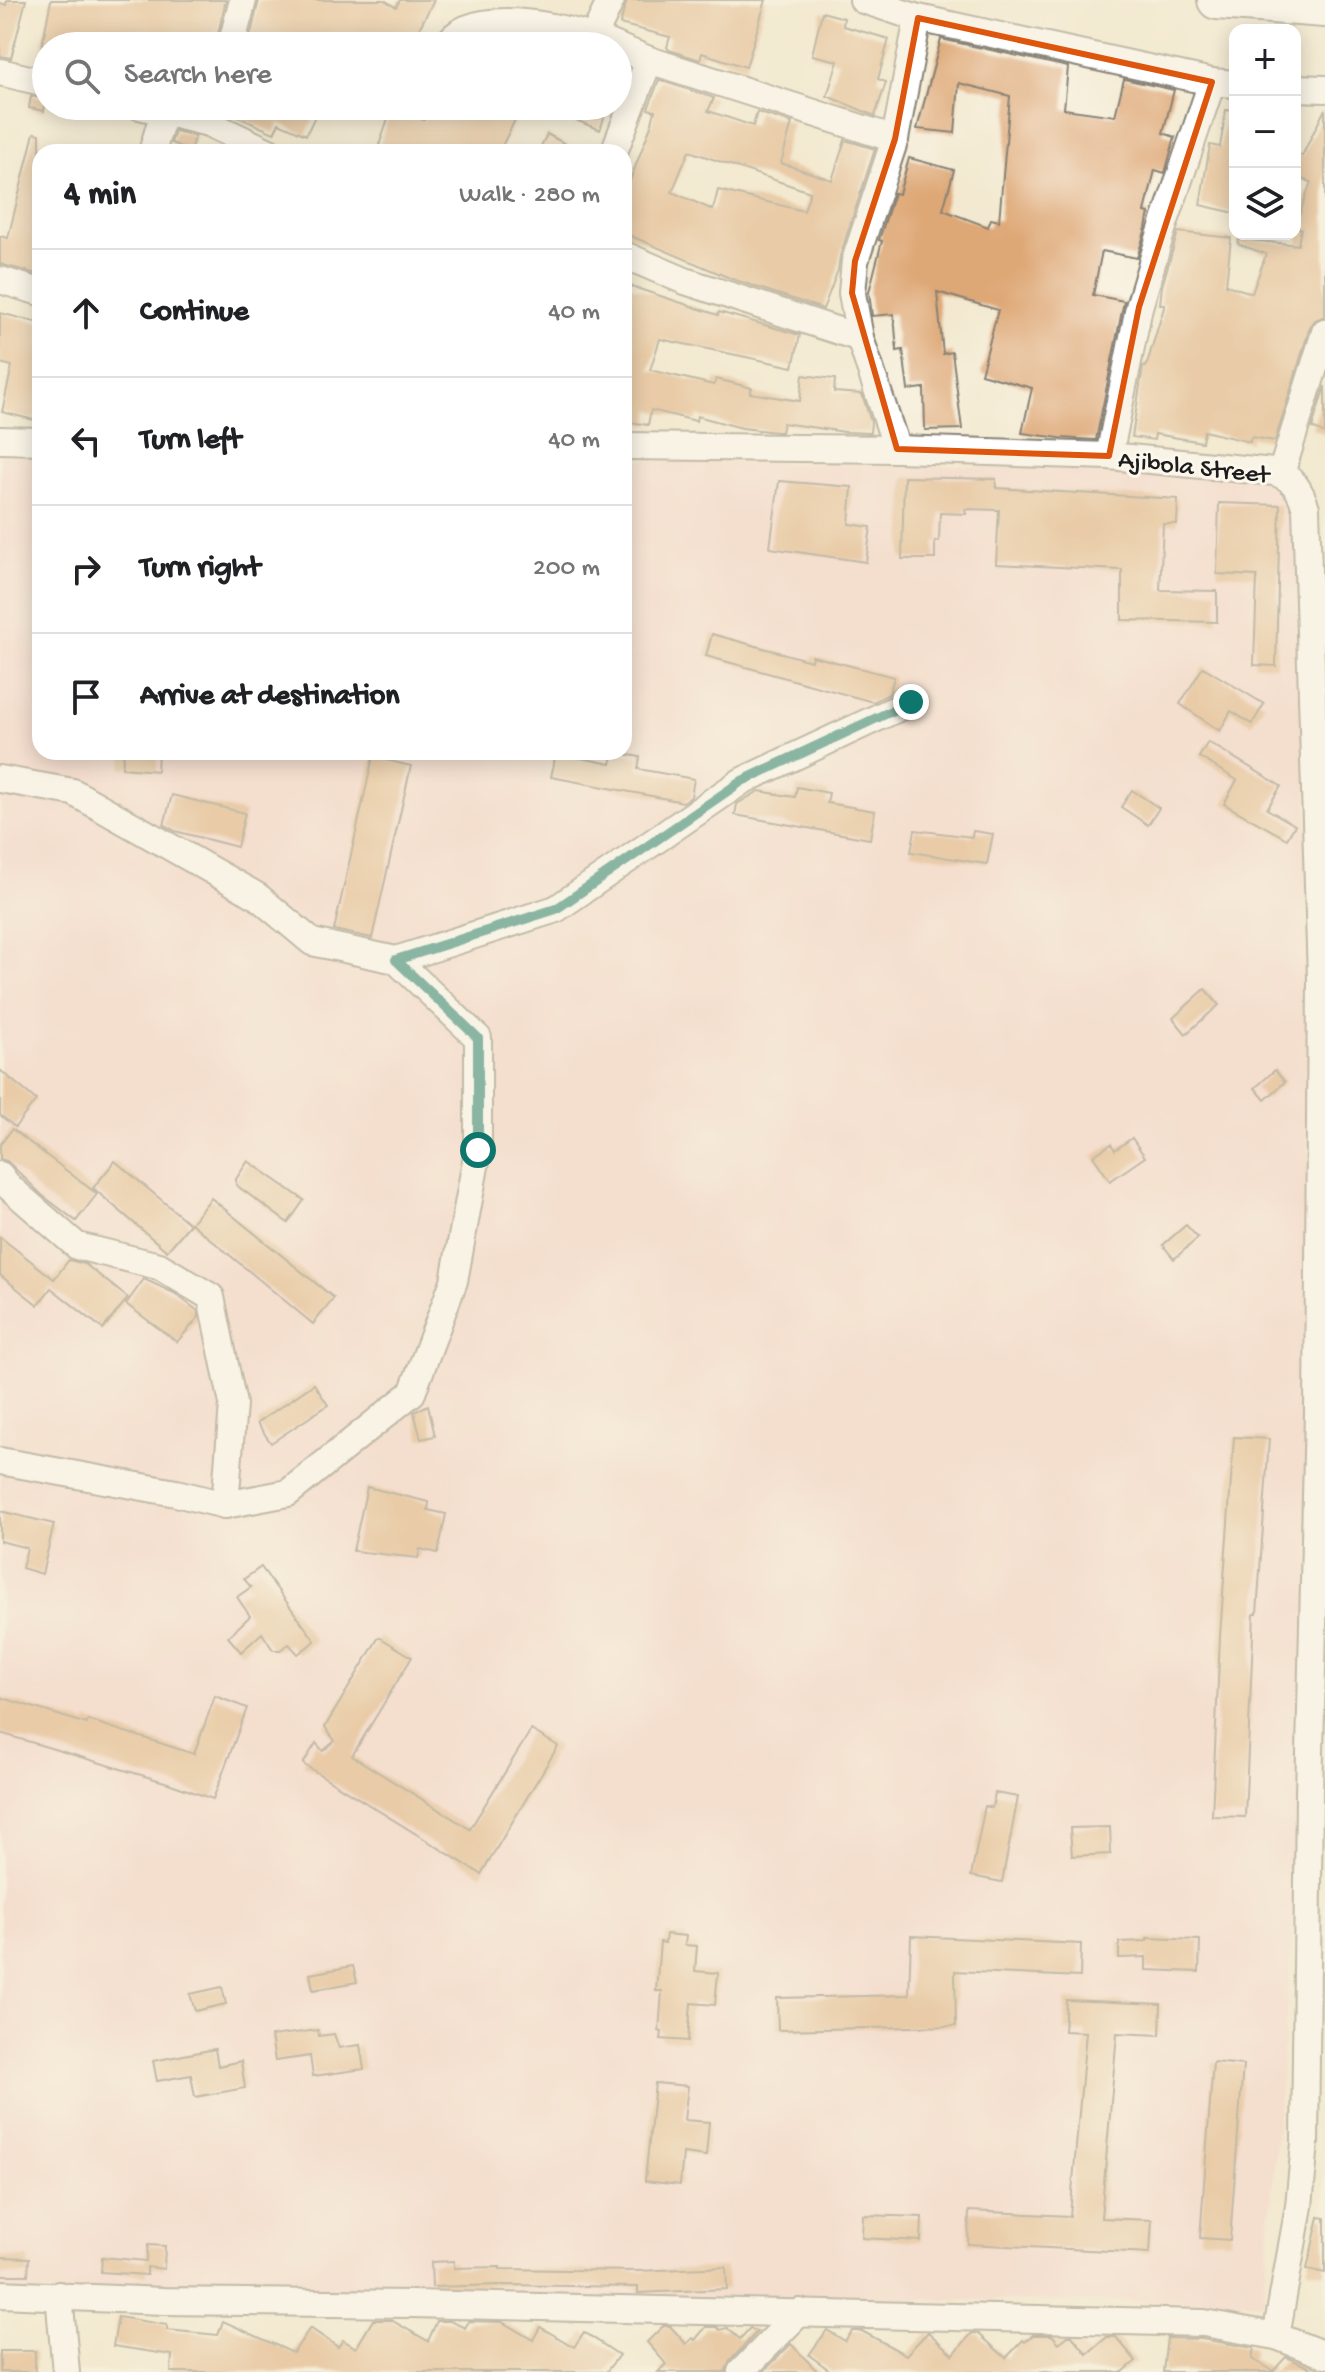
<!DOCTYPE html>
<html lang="en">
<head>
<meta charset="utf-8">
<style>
  :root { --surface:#fff; --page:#f2f2f2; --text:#202124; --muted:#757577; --line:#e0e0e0 }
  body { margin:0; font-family:"Gochi Hand",sans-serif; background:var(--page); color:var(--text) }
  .controls { position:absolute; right:24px; top:24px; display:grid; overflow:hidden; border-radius:16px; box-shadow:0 4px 20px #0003 }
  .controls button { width:72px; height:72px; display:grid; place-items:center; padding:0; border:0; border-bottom:2px solid var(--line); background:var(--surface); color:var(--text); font:40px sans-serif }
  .stop { position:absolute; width:24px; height:24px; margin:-18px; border:6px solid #0f766e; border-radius:50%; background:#fff }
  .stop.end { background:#0f766e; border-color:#fff; box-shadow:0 2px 8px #0008 }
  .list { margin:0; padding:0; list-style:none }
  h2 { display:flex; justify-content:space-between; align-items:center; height:104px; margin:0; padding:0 32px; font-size:34px }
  h2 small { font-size:26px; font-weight:400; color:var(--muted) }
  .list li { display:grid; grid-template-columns:52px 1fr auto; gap:24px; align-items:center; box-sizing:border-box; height:128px; padding:0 32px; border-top:2px solid var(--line) }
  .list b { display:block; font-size:30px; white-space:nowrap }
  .list em { font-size:26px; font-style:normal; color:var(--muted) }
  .icon { flex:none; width:44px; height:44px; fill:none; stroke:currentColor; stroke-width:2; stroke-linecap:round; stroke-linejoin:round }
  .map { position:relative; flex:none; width:1325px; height:2372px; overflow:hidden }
  .search { position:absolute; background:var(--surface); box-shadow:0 4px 20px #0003; left:32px; top:32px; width:600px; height:88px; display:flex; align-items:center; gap:20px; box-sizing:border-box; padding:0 28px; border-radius:44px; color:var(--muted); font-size:30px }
  .panel { position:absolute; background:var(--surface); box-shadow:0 4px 20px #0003; left:32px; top:144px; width:600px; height:616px; border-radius:24px }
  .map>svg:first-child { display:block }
  .built { fill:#f7d0cc }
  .building { fill:#dea776; fill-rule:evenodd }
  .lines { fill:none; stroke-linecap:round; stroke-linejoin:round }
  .minor-casing { stroke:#888276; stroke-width:30 }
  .highway-casing { stroke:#888276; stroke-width:42 }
  .minor { stroke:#fff; stroke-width:26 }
  .highway { stroke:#fff; stroke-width:38 }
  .route { stroke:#0f766e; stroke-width:10 }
  .marked { fill:none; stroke:#de560d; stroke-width:6; stroke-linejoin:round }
  .labels { text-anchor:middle; stroke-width:6; stroke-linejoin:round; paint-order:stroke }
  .street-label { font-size:26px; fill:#1c1c1c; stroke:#fbf7ec }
</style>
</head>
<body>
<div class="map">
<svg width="1325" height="2372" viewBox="0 0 1325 2372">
  <rect width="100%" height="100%" fill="#fbf7ec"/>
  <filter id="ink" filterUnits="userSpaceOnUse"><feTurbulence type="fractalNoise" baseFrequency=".0125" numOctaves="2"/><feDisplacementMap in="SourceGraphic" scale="16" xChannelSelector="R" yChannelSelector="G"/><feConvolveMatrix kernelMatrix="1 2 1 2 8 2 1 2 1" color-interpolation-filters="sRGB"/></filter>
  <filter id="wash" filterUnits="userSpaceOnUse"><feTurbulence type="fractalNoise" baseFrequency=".006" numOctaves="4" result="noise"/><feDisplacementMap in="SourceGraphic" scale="32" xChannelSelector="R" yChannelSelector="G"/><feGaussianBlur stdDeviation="1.8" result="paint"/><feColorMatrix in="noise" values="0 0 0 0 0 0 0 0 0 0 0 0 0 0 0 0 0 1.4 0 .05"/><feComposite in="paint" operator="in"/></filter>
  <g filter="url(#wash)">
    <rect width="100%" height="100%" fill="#f3e9d0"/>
    <path class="built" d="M0 446 40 448V752H624V460L1234 471 1306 488 1311 1710 1263 2302 0 2295Z"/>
    <g id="blocks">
      <g class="building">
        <path d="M7 0H26L11 58 0 56V3L6 5Z"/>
        <path d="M51 0H226L215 46H42Z"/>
        <path d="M259 0H384L396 7 400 0H434L419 29 434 36 430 46H248Z"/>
        <path d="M627 0H766L746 67 702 53 700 60 669 50 667 47 670 37 620 24Z"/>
        <path d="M822 12 844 18 843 26 889 39 878 79 886 82 875 116 827 96 838 61 812 55Z"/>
        <path d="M941 39 1068 67 1064 109 1115 116 1124 79 1174 90 1163 133 1175 137 1165 173 1155 170 1145 212 1149 213 1146 228 1137 258 1102 251 1093 295 1124 301 1096 440 1060 438 1022 433 1032 388 981 374 998 310 937 292 943 354 952 352 962 429 925 430 924 388 908 390 903 350 897 351 894 314 872 316 869 292 882 241 879 240 894 193 899 194 909 158 954 170 943 210 988 227 991 219 999 221 1010 96 959 83 955 133 917 129Z"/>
        <path d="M659 80 714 98 708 111 753 126 757 112 792 123 781 163 832 180 845 140 875 149 840 256 838 270 823 309 732 279 624 233V196L652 123 655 111 648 109ZM689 151 810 192 804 211 718 190 713 210 672 192Z"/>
        <path d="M31 96 46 99 44 111 29 108Z"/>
        <path d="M213 106H320L306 135 279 123 274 133Z"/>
        <path d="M430 106H494L516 118 499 152H377L391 109 424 120Z"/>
        <path d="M541 106H608L600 130Z"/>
        <path d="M1325 109V316L1315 320 1310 327 1275 441 1251 437 1250 442 1204 431 1202 442 1155 434 1154 440 1132 437 1143 366 1146 367 1165 304H1160L1162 286 1178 232 1231 238 1226 285 1252 293 1266 254 1238 244 1239 239 1298 245 1301 228 1295 227 1311 182 1295 177V153L1302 156Z"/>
        <path d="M1226 110 1235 111V213L1200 205 1210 145 1220 147Z"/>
        <path d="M175 131 195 136 190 150 171 143Z"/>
        <path d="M34 133 40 134V275L0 264V236L8 238Z"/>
        <path d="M547 134 580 152H538Z"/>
        <path d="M624 284 718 315 719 312 800 335 793 367 660 339 650 370 714 385 716 379 752 388 750 393 800 401 803 375 835 379 834 392 862 394 871 422 870 433 845 432 783 423 781 432H776L742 428 697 416 696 421 651 410 648 425 624 421Z"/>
        <path d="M0 313 40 323V416L35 415 34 420 2 412 12 366 0 363Z"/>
        <path d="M1325 386V434L1312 428Z"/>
        <path d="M904 477 996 479V488L1178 499 1177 524H1163L1160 590 1217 591V622L1122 620V570L996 564 999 510 965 509 966 514 940 513 939 541H935V559H902Z"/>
        <path d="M779 481 852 487 849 524 871 527 866 562 770 548Z"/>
        <path d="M1219 503 1280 505 1276 666 1254 665 1257 576 1217 574Z"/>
        <path d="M712 634 811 661 812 656 894 677 889 694 873 702 706 656Z"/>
        <path d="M1203 667 1264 704 1252 724 1231 711 1220 731 1180 704Z"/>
        <path d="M1208 742 1281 786 1267 809 1295 825 1287 839 1224 804 1237 780 1199 757Z"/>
        <path d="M124 752H158L157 771 122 768Z"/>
        <path d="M614 752 640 757 638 769 694 779 691 797 683 802 551 777 556 753 611 764Z"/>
        <path d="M373 757 411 766 372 938 334 930Z"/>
        <path d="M797 787 829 793 827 803 875 811 870 839 735 815 737 804 759 791 795 797Z"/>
        <path d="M1132 790 1159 808 1148 825 1121 807Z"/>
        <path d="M172 795 245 813 237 847 175 831 164 825Z"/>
        <path d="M915 830 972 837 973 831 993 834 987 864 911 852Z"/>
        <path d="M1205 989 1219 1005 1186 1034 1173 1018Z"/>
        <path d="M0 1070 36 1100 15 1127 0 1115Z"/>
        <path d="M1275 1070 1285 1082 1265 1100 1255 1088Z"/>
        <path d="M12 1129 97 1194 76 1221 42 1195 7 1161 0 1159V1145Z"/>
        <path d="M1132 1138 1145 1157 1110 1181 1093 1156 1111 1144 1115 1150Z"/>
        <path d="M115 1161 190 1224 167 1251 93 1188Z"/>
        <path d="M248 1161 304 1200 288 1223 236 1185V1179Z"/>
        <path d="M211 1198 334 1298 313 1324 191 1223Z"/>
        <path d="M1186 1225 1198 1238 1174 1259 1163 1245Z"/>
        <path d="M0 1237 54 1279 69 1260 85 1264 128 1298 103 1329 51 1288 38 1305 0 1275Z"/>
        <path d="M144 1279 174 1293 198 1311 199 1317 177 1342 126 1304Z"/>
        <path d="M314 1384 328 1405 271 1443 257 1423Z"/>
        <path d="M428 1405 435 1436 421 1439 414 1412Z"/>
        <path d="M1234 1437 1269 1439 1257 1614H1254L1245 1817 1212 1816 1220 1636Z"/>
        <path d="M367 1487 429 1502 428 1510 446 1514 438 1553 420 1549 418 1558 353 1551Z"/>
        <path d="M0 1511 54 1524 42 1574 22 1568 27 1548 0 1541Z"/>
        <path d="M261 1567 315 1641 298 1654 289 1644 280 1650H273L262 1633 241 1652 228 1637 250 1616 237 1597 251 1587 244 1579Z"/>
        <path d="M379 1637 412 1657 352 1756 470 1829 531 1730 558 1746 481 1874 303 1764 316 1743 323 1751 335 1741 325 1727Z"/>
        <path d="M215 1696 247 1708 213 1799 168 1783 0 1733V1697L87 1724 88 1720 194 1754Z"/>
        <path d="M995 1793 1018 1797 1002 1882 971 1876 985 1806 992 1808Z"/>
        <path d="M1110 1827 1111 1854 1072 1856 1070 1828Z"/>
        <path d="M666 1934 686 1936 685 1945 697 1946 695 1971 718 1973 715 2005 691 2003 688 2041 661 2039 662 2032 659 2031 662 1991H656L660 1942 665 1943Z"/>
        <path d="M911 1936 1081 1944 1080 1977 955 1971 956 2026 778 2030 777 1998 909 1995Z"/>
        <path d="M1147 1938 1200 1940 1199 1972 1146 1970V1957L1119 1958V1942L1147 1941Z"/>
        <path d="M353 1966 357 1982 313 1990 310 1974Z"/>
        <path d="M222 1987 226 2004 195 2011 190 1994Z"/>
        <path d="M1066 2000 1161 2004 1160 2035 1117 2033 1101 2218 1152 2220 1150 2253 968 2244 969 2211 1070 2216 1086 2032 1064 2031Z"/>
        <path d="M318 2030 319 2036 334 2034 339 2048 360 2045 364 2069 313 2076 310 2056 275 2061 271 2036Z"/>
        <path d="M215 2049 218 2066 241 2061 245 2088 195 2097 191 2075 157 2081 153 2061Z"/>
        <path d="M1213 2062 1243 2065 1230 2240 1200 2238Z"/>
        <path d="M655 2083 688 2086 684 2120 709 2122 706 2156 683 2153 680 2185 645 2181Z"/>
        <path d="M863 2215 922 2217 921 2241 862 2238Z"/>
        <path d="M1319 2217 1325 2218V2273L1307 2269Z"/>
        <path d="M148 2245 165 2246 164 2269 147 2267V2275L101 2272 102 2257 146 2261Z"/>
        <path d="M0 2257 29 2258 28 2275H0Z"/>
        <path d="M454 2261V2268L500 2267V2269L638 2271 726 2267 727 2289 638 2293V2287L501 2285 432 2287 431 2262Z"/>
        <path d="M118 2317 167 2325V2330L218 2335 223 2321 293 2353 310 2328 338 2347 343 2340 356 2348 373 2320H391L428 2341 437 2321H450L465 2328 469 2321 502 2322 533 2340 540 2327 574 2347 584 2332 619 2355 606 2372H171L172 2355 113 2346Z"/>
        <path d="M663 2326H670L686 2344 693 2338 695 2340 706 2327H717L720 2330 727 2328 740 2339 750 2328 757 2332 730 2361 725 2372H658L666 2364 647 2342Z"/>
        <path d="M827 2330 845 2341 852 2331H862L906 2355 928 2332 953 2355 972 2333 979 2334 1006 2358 1023 2340 1025 2342 1033 2335H1052L1059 2343 1068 2336H1072L1087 2354 1107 2337H1116L1136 2361 1123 2372H832L809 2355Z"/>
        <path d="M1167 2338 1202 2339 1254 2348 1252 2359 1273 2371 1286 2357 1319 2372H1163Z"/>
        <path d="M791 2344 818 2372H763Z"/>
        <rect x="0" y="2351" width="35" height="21"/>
      </g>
    </g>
  </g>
  <g filter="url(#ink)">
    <use href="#blocks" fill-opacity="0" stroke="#888276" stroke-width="2"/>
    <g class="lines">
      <g class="minor-casing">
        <g id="minor">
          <path d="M863 0 918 18 1212 82 1235 84"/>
          <path d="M594 36 611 0"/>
          <path d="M231 46 243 0"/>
          <path d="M446 46C473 2 577 29 616 46"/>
          <path d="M618 47 649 60 895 139"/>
          <path d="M0 72 46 83"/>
          <path d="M1295 88 1325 89"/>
          <path d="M139 106 208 123 269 152"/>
          <path d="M152 152 164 112"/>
          <path d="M614 152 649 60"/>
          <path d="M624 255 685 281 860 338"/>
          <path d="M0 280 40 292"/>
          <path d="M0 440 40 441"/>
          <path d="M624 446 897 449 1109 456 1274 472C1294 478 1300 490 1306 508L1321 978 1318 1412 1309 1795 1305 2143 1299 2206 1276 2336"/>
          <path d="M897 449 860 338 852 293 855 261 895 139 918 18"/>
          <path d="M1109 456 1139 307 1160 236 1212 82"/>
          <path d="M1281 474 1325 332"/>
          <path d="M0 779 73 792 257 896 312 942 396 960 556 909 742 781 911 702"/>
          <path d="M0 1175 8 1186 77 1246 159 1266 211 1297 233 1404 225 1505 176 1493 0 1461"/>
          <path d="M225 1505 288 1493 412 1393 454 1281 478 1150V1038L396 960"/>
          <path d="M0 2294 163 2301 411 2304 1204 2323 1276 2336 1325 2355"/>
          <path d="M59 2295 66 2372"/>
          <path d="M741 2372 800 2312"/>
        </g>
      </g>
      <g class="highway-casing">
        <path id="highway" d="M1217 0 1325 8"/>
      </g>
      <use href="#minor" class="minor"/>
      <use href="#highway" class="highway"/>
    </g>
  </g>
  <g class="lines" filter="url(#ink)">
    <path class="route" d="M478 1150V1038L396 960 556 909 742 781 911 702"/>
  </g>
  <path d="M0 0H1325V2372H0ZM918 18 1212 82 1139 307 1109 456 897 449 852 293 855 261 895 139Z" fill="#f3e9d0" fill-opacity=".55" fill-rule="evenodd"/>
  <path class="marked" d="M918 18 1212 82 1139 307 1109 456 897 449 852 293 855 261 895 139Z"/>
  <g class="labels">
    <g class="street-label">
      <text transform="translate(1194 465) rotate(6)" y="9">Ajibola Street</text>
    </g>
  </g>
</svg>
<div class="controls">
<button>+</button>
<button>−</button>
<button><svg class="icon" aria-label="layers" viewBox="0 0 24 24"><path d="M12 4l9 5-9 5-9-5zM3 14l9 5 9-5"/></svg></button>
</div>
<div class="stop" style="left:478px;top:1150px"></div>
<div class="stop end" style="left:911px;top:702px"></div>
<div class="search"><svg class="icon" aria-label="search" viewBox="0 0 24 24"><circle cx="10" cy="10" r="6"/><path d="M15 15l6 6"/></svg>Search here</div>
<section class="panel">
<h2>4 min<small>Walk · 280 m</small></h2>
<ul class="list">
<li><svg class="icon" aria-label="ahead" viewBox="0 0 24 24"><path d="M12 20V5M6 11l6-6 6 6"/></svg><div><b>Continue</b></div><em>40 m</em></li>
<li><svg class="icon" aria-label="left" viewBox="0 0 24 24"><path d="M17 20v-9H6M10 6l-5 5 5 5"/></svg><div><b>Turn left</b></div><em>40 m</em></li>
<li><svg class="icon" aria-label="right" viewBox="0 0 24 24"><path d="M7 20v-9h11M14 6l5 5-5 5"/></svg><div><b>Turn right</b></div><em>200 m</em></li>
<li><svg class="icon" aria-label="arrive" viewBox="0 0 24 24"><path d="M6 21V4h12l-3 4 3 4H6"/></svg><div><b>Arrive at destination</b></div></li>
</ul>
</section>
</div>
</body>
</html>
